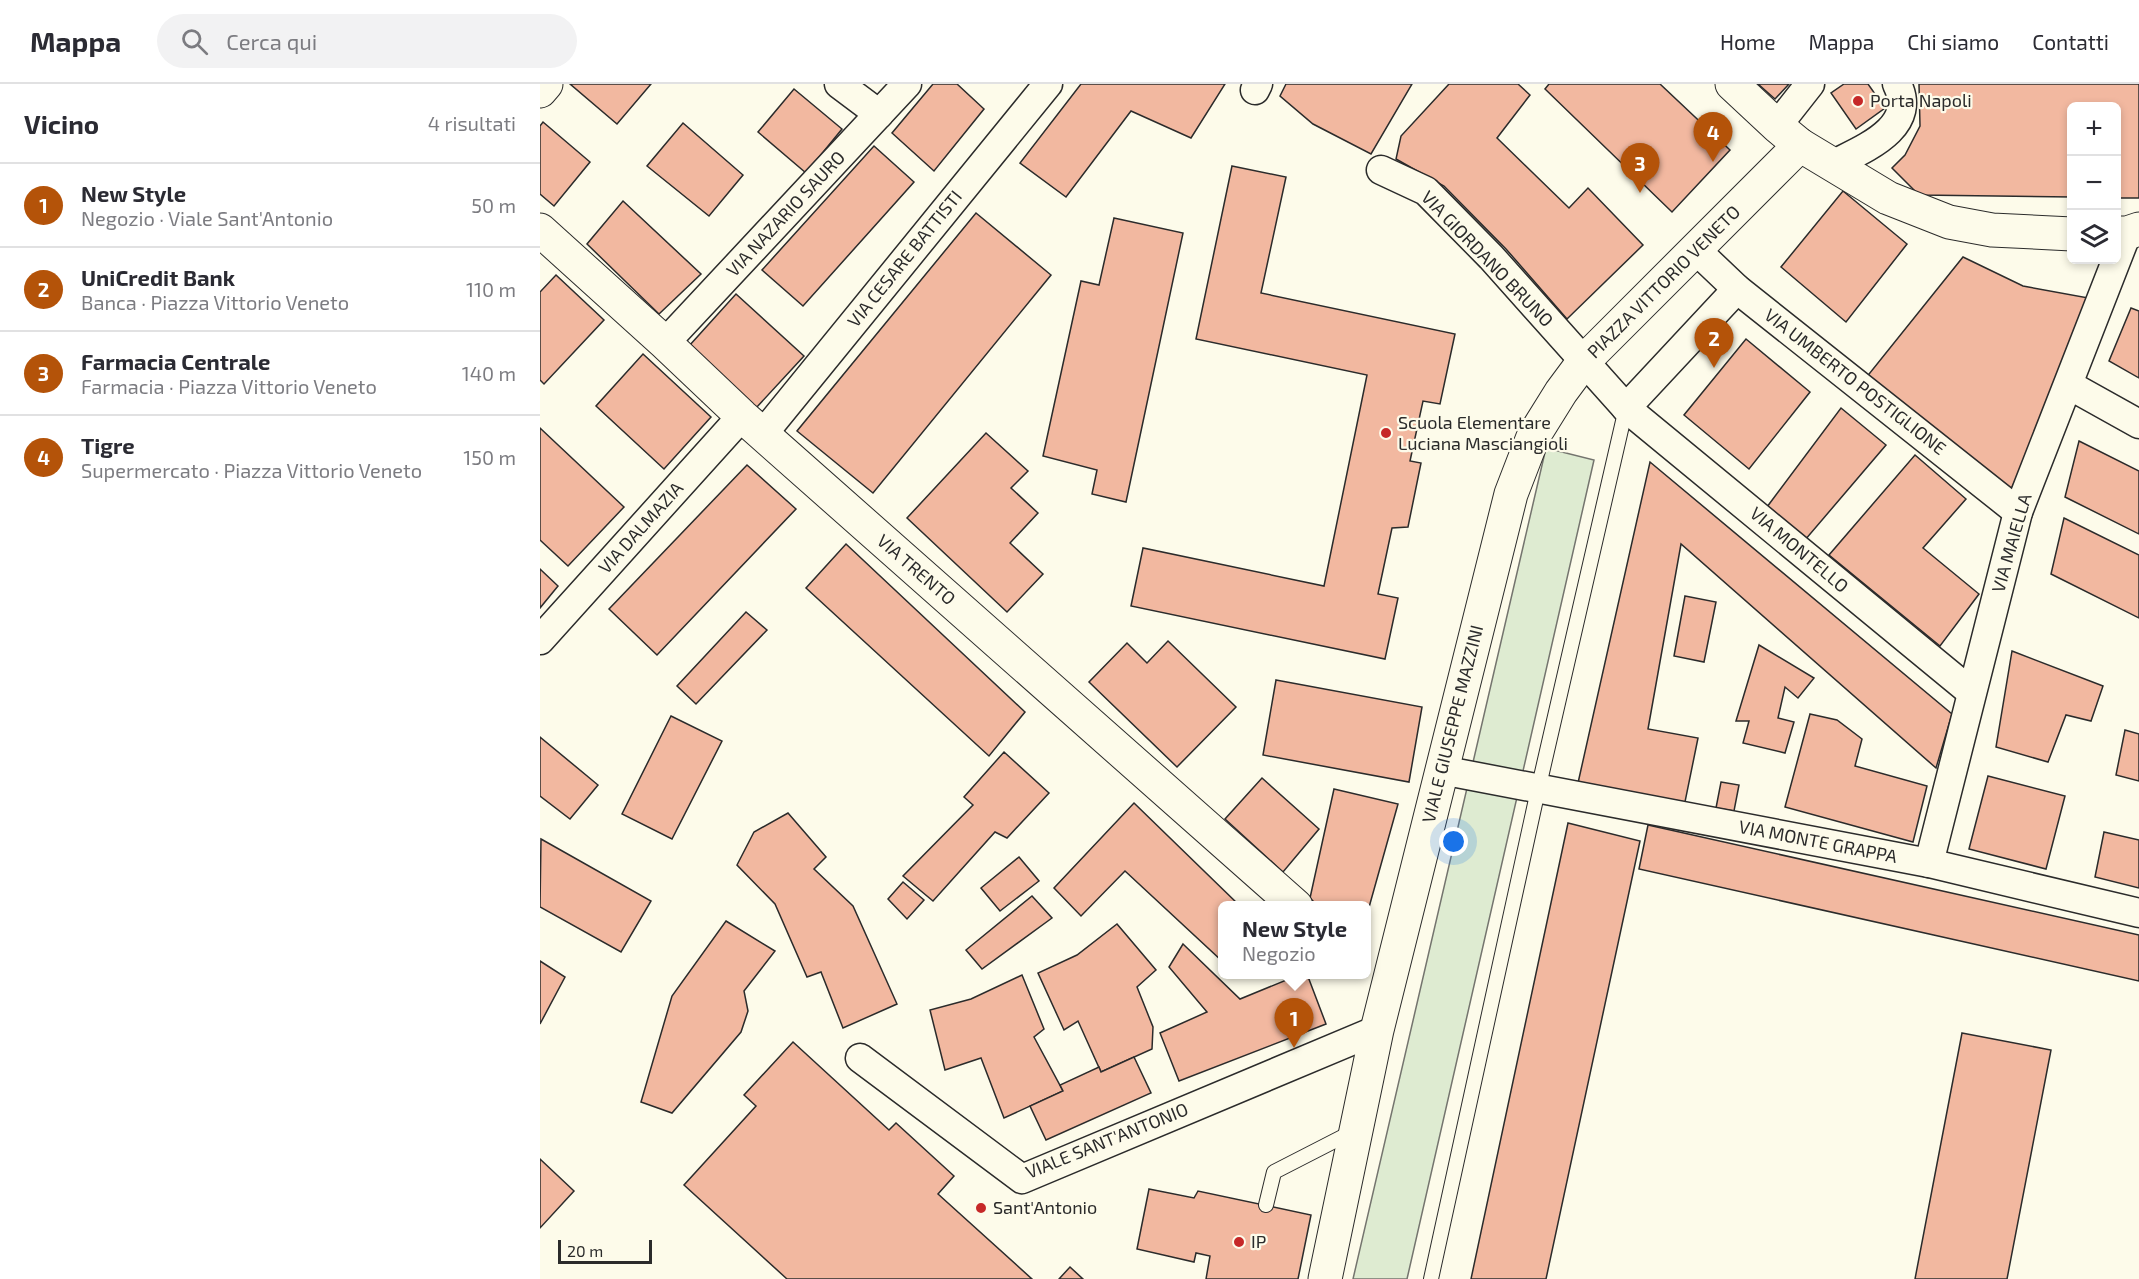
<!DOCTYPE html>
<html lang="it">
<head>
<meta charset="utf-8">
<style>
  :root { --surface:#fff; --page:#f2f2f3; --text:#2b2b33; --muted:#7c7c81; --line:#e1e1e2; --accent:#b45309 }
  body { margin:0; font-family:"Exo 2",sans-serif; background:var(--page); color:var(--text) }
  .controls { position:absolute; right:18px; top:18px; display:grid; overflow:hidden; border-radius:9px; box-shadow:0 3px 9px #0003 }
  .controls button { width:54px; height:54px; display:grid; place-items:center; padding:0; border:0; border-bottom:2px solid var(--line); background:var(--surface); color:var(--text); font:30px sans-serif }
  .scale { position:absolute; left:18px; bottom:15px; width:94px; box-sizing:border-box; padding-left:6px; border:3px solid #2b2b2b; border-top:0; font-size:16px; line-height:21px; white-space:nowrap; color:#2b2b2b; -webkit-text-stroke:4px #fdfbea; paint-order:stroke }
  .you { position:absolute; left:914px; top:758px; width:21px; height:21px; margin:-15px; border:4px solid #fff; border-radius:50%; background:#1a73e8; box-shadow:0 0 0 9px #1a73e833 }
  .badge { display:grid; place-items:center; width:39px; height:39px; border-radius:50%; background:var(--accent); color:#fff; font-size:20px; font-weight:700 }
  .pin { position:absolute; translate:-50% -50px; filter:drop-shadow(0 2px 3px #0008) }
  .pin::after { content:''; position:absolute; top:32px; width:21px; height:18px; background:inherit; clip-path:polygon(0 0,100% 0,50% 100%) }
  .popup { position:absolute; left:678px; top:817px; width:153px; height:78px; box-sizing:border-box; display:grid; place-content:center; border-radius:9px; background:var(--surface); filter:drop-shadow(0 2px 4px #0005); font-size:20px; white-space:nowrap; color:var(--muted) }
  .popup b { font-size:22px; color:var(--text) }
  .popup::after { content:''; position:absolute; left:50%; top:100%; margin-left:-12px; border:12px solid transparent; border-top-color:var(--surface) }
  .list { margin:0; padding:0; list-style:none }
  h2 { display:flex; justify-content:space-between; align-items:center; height:78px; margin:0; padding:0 24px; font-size:26px }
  h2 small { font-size:20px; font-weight:400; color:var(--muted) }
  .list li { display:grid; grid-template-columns:39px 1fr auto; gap:18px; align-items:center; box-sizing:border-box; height:84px; padding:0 24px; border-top:2px solid var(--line) }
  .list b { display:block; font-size:22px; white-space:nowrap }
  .list p { margin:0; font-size:20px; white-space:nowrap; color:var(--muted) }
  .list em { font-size:20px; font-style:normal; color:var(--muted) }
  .icon { flex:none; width:33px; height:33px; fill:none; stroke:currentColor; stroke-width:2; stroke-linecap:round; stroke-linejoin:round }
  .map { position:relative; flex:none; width:1599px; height:1195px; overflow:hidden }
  header { display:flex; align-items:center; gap:36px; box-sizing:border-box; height:84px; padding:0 30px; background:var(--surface); border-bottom:2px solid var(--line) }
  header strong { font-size:28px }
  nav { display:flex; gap:33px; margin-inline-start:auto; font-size:21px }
  .search { width:420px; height:54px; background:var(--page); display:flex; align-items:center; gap:15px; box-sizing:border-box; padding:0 21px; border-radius:33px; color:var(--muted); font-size:22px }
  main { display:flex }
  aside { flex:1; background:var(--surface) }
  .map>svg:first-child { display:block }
  .green { fill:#deebd1; stroke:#74746e; stroke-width:1.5 }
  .building { fill:#f2b8a0; stroke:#2b2b2b; stroke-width:1.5 }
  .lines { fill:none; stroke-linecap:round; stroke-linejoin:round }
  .lane-casing { stroke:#2b2b2b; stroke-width:16 }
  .street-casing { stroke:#2b2b2b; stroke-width:31 }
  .secondary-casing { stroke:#2b2b2b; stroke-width:35 }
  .lane { stroke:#fdfbea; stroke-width:14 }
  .street { stroke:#fdfbea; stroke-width:28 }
  .secondary { stroke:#fdfbea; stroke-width:33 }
  .poi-dot { fill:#c62828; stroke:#fdfbea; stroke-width:2 }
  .labels { text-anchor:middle; stroke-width:4.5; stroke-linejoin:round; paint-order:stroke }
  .poi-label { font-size:18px; fill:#2b2b2b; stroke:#fdfbea; text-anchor:start }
  .street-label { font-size:18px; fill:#2b2b2b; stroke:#fdfbea }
</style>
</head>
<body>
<header>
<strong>Mappa</strong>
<div class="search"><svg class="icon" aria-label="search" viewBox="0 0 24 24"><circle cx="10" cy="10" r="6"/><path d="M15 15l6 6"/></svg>Cerca qui</div>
<nav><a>Home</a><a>Mappa</a><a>Chi siamo</a><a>Contatti</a></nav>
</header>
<main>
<aside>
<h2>Vicino<small>4 risultati</small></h2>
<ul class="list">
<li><span class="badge">1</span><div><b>New Style</b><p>Negozio · Viale Sant'Antonio</p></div><em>50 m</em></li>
<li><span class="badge">2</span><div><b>UniCredit Bank</b><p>Banca · Piazza Vittorio Veneto</p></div><em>110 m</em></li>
<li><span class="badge">3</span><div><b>Farmacia Centrale</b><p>Farmacia · Piazza Vittorio Veneto</p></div><em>140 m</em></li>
<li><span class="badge">4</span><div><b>Tigre</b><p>Supermercato · Piazza Vittorio Veneto</p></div><em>150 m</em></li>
</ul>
</aside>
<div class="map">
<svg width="1599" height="1195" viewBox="0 0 1599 1195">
  <rect width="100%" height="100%" fill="#fdfbea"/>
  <path class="green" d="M1006 364 1054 376 867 1195H813Z"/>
  <g class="building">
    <path d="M30 0H111L77 40Z"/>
    <path d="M393 0H417L444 25 394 87 352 49Z"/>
    <path d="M541 0H685L651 54 591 27 526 113 480 79Z"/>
    <path d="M746 0H872L831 70 773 40 740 12Z"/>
    <path d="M909 0H978L990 11 957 54 1029 124 1048 104 1103 161 1027 235 966 165 904 102 856 75 861 52Z"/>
    <path d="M1009 0H1120L1190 66 1132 128 1005 5Z"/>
    <path d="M1218 0H1249L1235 15Z"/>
    <path d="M1304 0H1328L1345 24 1316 45 1291 9Z"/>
    <path d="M1379 0H1599V114H1576V22H1532V113L1379 111 1352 84 1365 71 1380 42Z"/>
    <path d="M254 5 302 45 266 89 218 48Z"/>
    <path d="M3 38 50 78 14 122 0 110V42Z"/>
    <path d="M143 39 203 91 169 132 107 82Z"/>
    <path d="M334 62 374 98 263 222 222 186Z"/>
    <path d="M692 82 746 93 721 209 915 250 900 320 883 317 870 377 881 379 868 443 852 444 838 510 858 514 845 575 591 522 603 464 784 502 827 291 656 255Z"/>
    <path d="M1303 107 1367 160 1306 238 1241 183Z"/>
    <path d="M83 117 161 190 119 230 47 160Z"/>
    <path d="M436 129 511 191 333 409 257 347Z"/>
    <path d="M574 134 643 149 586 418 552 410 557 386 503 372 541 197 559 201Z"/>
    <path d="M1423 173 1483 202 1554 215 1471 406 1321 300Z"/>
    <path d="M16 191 64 236 4 300 0 296V208Z"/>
    <path d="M196 210 264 272 216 324 149 262Z"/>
    <path d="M1591 224 1599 227V294L1569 277Z"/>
    <path d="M1206 255 1270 308 1209 385 1144 331Z"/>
    <path d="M103 270 171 333 124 385 56 322Z"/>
    <path d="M1301 324 1346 361 1265 456 1227 423Z"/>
    <path d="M0 344 84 423 28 482 0 456Z"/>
    <path d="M446 349 488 387 471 404 498 429 470 459 503 490 467 528 367 434Z"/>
    <path d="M1539 357 1599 387V450L1525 413Z"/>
    <path d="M1375 371 1426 415 1383 464 1439 510 1400 562 1289 471Z"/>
    <path d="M1110 378 1412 630 1396 684 1141 460 1108 645 1158 654 1145 718 1038 699Z"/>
    <path d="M207 381 256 425 117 571 69 525Z"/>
    <path d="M1524 434 1599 471V534L1511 490Z"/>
    <path d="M306 460 485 628 449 672 266 504Z"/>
    <path d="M0 485 18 502 0 524Z"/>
    <path d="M1145 512 1176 518 1164 578 1134 572Z"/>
    <path d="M206 528 227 546 156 620 137 602Z"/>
    <path d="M628 557 696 623 637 683 549 598 587 559 607 579Z"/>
    <path d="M1219 561 1274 594 1258 614 1245 603 1238 634 1254 638 1245 669 1203 659 1209 637H1196Z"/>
    <path d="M1472 567 1563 602 1551 637 1526 631 1508 678 1456 663Z"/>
    <path d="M736 596 882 623 869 698 723 671Z"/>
    <path d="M1270 630 1297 636 1322 655 1315 682 1387 702 1373 758 1245 723Z"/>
    <path d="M131 632 182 657 132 755 82 730Z"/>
    <path d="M1585 646 1599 650V697L1576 691Z"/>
    <path d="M0 653 58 701 30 735 0 712Z"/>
    <path d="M464 668 509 709 467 754 455 748 393 817 363 792 433 721 424 713Z"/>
    <path d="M1448 692 1525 712 1506 785 1429 765Z"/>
    <path d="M722 694 779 745 743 788 685 735Z"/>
    <path d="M1181 698 1199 701 1194 727 1176 724Z"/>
    <path d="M794 705 858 720 826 834V822H778L770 814Z"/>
    <path d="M594 719 700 822H682V877L585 787 541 832 514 804Z"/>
    <path d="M248 729 286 773 274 785 313 822 357 920 303 944 281 888 267 893 235 820 197 781 214 748Z"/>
    <path d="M1028 739 1100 757 1006 1195H931Z"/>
    <path d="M1108 741 1599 851V897L1099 785Z"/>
    <path d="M1564 748 1599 756V804L1555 793Z"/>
    <path d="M1 755 111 817 81 868 0 823Z"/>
    <path d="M479 773 499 797 460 827 441 804Z"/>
    <path d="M363 798 384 816 367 835 348 815Z"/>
    <path d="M492 812 512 834 442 885 426 866Z"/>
    <path d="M186 837 235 867 204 907 208 927 201 948 132 1029 101 1018 132 912Z"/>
    <path d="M577 840 616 886 597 903 613 943 612 965 561 988 538 937 524 946 498 889 537 871Z"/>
    <path d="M643 860 700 915 761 890H767L786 940 639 997 620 949 667 928 629 883Z"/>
    <path d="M0 877 25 893 0 940Z"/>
    <path d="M482 891 504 945 494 953 523 1007 464 1034 441 974 405 986 390 926 431 915Z"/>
    <path d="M1422 949 1511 966 1467 1195H1375Z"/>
    <path d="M253 958 349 1046 356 1039 414 1092 398 1110 492 1195H247L144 1101 216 1022 204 1011Z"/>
    <path d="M594 973 611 1009 506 1056 490 1022 523 1007 520 1001 559 983 561 988Z"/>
    <path d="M0 1075 34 1107 0 1144Z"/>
    <path d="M609 1105 654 1114 658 1107 771 1131 758 1195H666L670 1172 656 1169 654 1178 597 1165Z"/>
    <path d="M530 1183 543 1195H519Z"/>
  </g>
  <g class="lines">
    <g class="lane-casing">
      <g id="lane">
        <path d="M726 1121 734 1088 812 1048"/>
        <path d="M891 1195 998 706 1086 324"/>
      </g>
    </g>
    <g class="street-casing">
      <g id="street">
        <path d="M299 0 339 30"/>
        <path d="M715 6 718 0"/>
        <path d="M1237 42 1270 0"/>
        <path d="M1292 81C1323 65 1379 44 1357 0"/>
        <path d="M841 86 886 107 951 173 1086 324 1197 205"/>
        <path d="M1155 165 1197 205 1478 428"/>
        <path d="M125 259 367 0"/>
        <path d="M1529 301 1599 340"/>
        <path d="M1086 324 1431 608"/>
        <path d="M223 350 508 0"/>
        <path d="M0 556 202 332"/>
        <path d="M901 686 1389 779 1599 829"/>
        <path d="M1389 779 1478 428 1587 149"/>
        <path d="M320 974 482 1095 837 946"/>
      </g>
    </g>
    <g class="secondary-casing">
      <g id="secondary">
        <path d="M1192 0 1237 42 1260 61 1348 114 1409 138 1452 146 1532 150"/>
        <path d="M0 7 6 0"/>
        <path d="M0 146 125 259 202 332 756 822"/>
        <path d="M1576 149H1587L1599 145"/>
        <path d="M785 1195 837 946 971 410 993 353 1021 308 1044 277 1260 61"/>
      </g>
    </g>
    <use href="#lane" class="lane"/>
    <use href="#street" class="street"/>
    <use href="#secondary" class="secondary"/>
  </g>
  <g class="poi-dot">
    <circle cx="1318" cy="17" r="6"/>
    <circle cx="846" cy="349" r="6"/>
    <circle cx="441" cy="1124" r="6"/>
    <circle cx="699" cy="1158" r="6"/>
  </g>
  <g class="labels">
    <g class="poi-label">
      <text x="1330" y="23">Porta Napoli</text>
      <text x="858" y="345">Scuola Elementare<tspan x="858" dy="21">Luciana Masciangioli</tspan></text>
      <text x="453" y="1130">Sant'Antonio</text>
      <text x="711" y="1164">IP</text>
    </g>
    <g class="street-label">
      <text transform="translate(246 130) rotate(-47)" y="6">VIA NAZARIO SAURO</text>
      <text transform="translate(365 175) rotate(-51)" y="6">VIA CESARE BATTISTI</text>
      <text transform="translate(947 175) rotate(46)" y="6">VIA GIORDANO BRUNO</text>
      <text transform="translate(1124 198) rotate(-45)" y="6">PIAZZA VITTORIO VENETO</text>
      <text transform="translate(1315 298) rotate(38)" y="6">VIA UMBERTO POSTIGLIONE</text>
      <text transform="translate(101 444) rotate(-48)" y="6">VIA DALMAZIA</text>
      <text transform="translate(1472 459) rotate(-74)" y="6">VIA MAIELLA</text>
      <text transform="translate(1259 466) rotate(40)" y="6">VIA MONTELLO</text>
      <text transform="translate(376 486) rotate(41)" y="6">VIA TRENTO</text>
      <text transform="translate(913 640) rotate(-76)" y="6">VIALE GIUSEPPE MAZZINI</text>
      <text transform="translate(1278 758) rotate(11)" y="6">VIA MONTE GRAPPA</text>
      <text transform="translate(567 1057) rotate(-22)" y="6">VIALE SANT'ANTONIO</text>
    </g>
  </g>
</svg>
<div class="controls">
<button>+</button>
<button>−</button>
<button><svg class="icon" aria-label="layers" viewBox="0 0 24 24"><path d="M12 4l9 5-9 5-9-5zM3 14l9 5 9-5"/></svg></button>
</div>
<div class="scale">20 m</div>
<div class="you"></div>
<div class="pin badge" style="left:754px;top:964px">1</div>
<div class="popup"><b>New Style</b>Negozio</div>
<div class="pin badge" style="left:1174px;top:284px">2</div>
<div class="pin badge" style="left:1100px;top:109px">3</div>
<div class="pin badge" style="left:1173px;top:78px">4</div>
</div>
</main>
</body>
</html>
